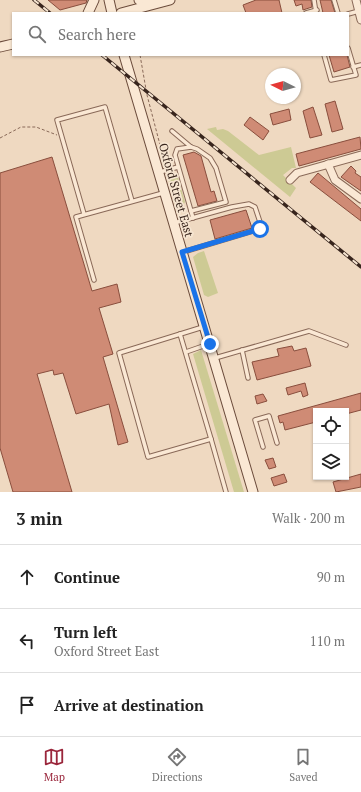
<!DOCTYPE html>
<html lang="en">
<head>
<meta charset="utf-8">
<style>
  :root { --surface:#fff; --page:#f6f6f6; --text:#222; --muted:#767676; --line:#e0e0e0; --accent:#9a263b }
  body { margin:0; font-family:"PT Serif",serif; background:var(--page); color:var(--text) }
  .controls { position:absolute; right:12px; bottom:12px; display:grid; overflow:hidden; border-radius:0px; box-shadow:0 1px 3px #0004 }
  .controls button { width:36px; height:36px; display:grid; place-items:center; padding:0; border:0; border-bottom:1px solid var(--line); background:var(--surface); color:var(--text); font:20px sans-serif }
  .compass { position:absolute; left:265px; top:68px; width:36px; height:36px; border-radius:50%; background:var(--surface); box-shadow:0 1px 3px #0004; rotate:275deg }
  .stop { position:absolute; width:12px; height:12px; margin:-9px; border:3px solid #1a73e8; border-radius:50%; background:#fff }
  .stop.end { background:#1a73e8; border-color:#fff; box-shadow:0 1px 4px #0008 }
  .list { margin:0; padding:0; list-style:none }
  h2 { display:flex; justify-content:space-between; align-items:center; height:52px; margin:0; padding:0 16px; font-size:17px }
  h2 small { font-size:13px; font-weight:400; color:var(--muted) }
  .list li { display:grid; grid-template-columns:26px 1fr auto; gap:12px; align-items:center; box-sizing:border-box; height:64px; padding:0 16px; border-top:1px solid var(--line) }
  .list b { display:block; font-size:15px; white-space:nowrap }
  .list p { margin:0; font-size:13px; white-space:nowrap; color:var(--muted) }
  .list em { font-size:13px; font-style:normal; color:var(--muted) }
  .icon { flex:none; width:22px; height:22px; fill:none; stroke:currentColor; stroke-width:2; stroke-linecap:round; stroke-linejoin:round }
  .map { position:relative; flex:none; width:361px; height:492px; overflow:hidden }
  .search { position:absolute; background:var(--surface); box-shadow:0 1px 3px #0004; left:12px; right:12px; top:12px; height:44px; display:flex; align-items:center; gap:10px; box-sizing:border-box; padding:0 14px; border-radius:0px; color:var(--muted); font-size:15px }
  .sheet { height:244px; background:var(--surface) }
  nav { display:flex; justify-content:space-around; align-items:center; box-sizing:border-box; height:56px; border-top:1px solid var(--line); background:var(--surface); font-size:11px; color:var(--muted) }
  nav a { display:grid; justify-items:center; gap:2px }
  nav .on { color:var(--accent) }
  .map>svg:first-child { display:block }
  .green { fill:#cdca94 }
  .building { fill:#cf8b75; stroke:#894e3d }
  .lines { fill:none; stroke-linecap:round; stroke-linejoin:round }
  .lane-casing { stroke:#896958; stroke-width:5.5 }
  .street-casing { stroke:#896958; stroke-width:9 }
  .secondary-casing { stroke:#6b4b3b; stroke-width:11 }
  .path { stroke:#896958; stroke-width:1; stroke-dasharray:3 2; stroke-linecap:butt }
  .lane { stroke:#fae8d4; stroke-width:3.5 }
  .street { stroke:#fae8d4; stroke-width:7 }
  .secondary { stroke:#fae8d4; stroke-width:9 }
  .rail-casing { stroke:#38251d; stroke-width:3.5 }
  .rail { stroke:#f6e5d1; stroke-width:2; stroke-dasharray:6; stroke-linecap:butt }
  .route { stroke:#1a73e8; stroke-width:5 }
  .labels { text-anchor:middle; stroke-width:3.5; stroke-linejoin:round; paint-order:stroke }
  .street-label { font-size:12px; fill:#38251d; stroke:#f6e5d1 }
</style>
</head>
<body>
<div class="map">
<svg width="361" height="492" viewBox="0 0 361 492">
  <rect width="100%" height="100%" fill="#efd9c1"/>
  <g class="green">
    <path d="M216 127 217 130 223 129 228 131 259 155 291 147 296 168H292L283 175 296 188 290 197 207 129Z"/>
    <path d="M172 176 178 178 185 202 182 208H176L168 178Z"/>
    <path d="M204 251 218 293 208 297 204 295 193 257 198 253Z"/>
    <path d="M201 350 244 492H234L193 354Z"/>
  </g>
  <g class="building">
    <path d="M48 0H87L86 3 60 10Z"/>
    <path d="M256 0H279L282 13H246L243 5Z"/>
    <path d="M294 0H311L312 7 303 10 302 4 296 6Z"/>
    <path d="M320 0H331L335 13H323Z"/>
    <path d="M329 55H347L350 67 334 72Z"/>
    <path d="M335 101 343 129 332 132 325 104Z"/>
    <path d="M313 107 322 135 310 138 303 111Z"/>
    <path d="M289 109 291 120 273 125 270 114Z"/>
    <path d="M250 117 269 131 263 140 244 125Z"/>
    <path d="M360 137 361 149 299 166 296 154Z"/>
    <path d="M194 152 201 156 211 192 214 191 217 201 198 206 183 155Z"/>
    <path d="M52 157 92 291 117 284 121 302 99 308 113 354 103 357 128 442 118 445 109 404 76 414 63 373 54 375 53 370 37 374 72 492H13L0 448V173Z"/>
    <path d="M351 166 356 171 355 173 361 177V191L341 177Z"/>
    <path d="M318 173 361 209V221L310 182Z"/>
    <path d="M246 210 252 228 215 239 210 220Z"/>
    <path d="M292 346 294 351 306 348 311 366 257 380 252 362 279 356 277 349Z"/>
    <path d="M305 383 308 395 303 397 301 391 288 395 286 388Z"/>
    <path d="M361 393V410L346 414V411H316V422L285 430 283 422 280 423 278 416Z"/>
    <path d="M263 394 267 401 257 404 255 396Z"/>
    <path d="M273 458 276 467 269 469 265 460Z"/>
    <path d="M284 474 287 482 274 486 271 478Z"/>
    <path d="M361 474V487L336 492 333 482Z"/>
  </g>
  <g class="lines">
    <g class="lane-casing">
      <g id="lane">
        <path d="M314 0 316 13"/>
        <path d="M334 0 338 13"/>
        <path d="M306 13 317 10"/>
        <path d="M348 14 359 11"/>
        <path d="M324 55 331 80 356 75 348 48"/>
        <path d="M353 67 361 65"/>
        <path d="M172 131 191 147 197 149 210 158 216 168 226 202 191 211"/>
        <path d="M191 147 177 149 175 155 193 218"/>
        <path d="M160 172 178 167"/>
        <path d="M84 214 57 120 105 107 132 201"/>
        <path d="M174 223 232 207 249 204 255 207 261 225 260 229 183 252"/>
        <path d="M94 280 76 217 163 193"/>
        <path d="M203 327 119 353 148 457 211 439 226 492"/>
        <path d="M180 334 211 439"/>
        <path d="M242 350 248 378"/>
        <path d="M186 352 209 344"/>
        <path d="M215 358 309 331 346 345"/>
        <path d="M263 447 255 420 269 416 277 443"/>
      </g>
    </g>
    <g class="street-casing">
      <g id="street">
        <path d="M356 0 361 20"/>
        <path d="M328 164 335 180 361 199"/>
        <path d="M290 180 297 173 361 155"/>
      </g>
    </g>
    <g class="secondary-casing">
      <g id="secondary">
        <path d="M109 0 112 13"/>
        <path d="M139 0 154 3"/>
        <path d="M88 13 94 0"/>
        <path d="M121 13 170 0"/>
        <path d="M0 47 13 44"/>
        <path d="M124 55 253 492"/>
      </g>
    </g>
    <g class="path">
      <path d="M140 55 147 95 165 164"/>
      <path d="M0 138 21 127H36L57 135"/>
    </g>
    <use href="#lane" class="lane"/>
    <use href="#street" class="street"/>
    <use href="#secondary" class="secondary"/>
    <g class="rail-casing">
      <g id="rail">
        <path d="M34 0 50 13"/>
        <path d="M102 55 361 267"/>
      </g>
    </g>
    <use href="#rail" class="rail"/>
  </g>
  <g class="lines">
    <path class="route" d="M210 344 182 252 260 229"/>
  </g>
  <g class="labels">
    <g class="street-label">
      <text transform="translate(176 190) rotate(74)" y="4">Oxford Street East</text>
    </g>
  </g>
</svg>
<div class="controls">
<button><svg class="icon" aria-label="locate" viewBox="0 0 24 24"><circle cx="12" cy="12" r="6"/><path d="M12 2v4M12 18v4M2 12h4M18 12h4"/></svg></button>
<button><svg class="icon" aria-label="layers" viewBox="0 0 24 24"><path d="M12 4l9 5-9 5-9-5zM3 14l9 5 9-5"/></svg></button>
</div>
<svg class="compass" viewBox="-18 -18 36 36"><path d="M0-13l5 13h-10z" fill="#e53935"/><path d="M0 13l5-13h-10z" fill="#767676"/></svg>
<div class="stop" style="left:260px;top:229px"></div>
<div class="stop end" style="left:210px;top:344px"></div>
<div class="search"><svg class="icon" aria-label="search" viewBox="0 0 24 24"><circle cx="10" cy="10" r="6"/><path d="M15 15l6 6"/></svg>Search here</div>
</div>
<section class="sheet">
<h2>3 min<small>Walk · 200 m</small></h2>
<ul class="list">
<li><svg class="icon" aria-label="ahead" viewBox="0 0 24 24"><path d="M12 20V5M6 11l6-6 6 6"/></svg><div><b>Continue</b></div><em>90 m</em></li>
<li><svg class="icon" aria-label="left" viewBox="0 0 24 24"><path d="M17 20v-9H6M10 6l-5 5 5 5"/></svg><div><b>Turn left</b><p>Oxford Street East</p></div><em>110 m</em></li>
<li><svg class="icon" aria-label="arrive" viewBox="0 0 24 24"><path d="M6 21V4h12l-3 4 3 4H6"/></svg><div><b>Arrive at destination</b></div></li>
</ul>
</section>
<nav>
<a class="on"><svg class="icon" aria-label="map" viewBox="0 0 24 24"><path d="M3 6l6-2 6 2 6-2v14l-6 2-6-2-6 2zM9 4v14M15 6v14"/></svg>Map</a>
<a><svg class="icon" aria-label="directions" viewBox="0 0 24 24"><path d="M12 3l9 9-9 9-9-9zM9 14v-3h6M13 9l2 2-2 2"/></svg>Directions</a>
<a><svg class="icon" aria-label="saved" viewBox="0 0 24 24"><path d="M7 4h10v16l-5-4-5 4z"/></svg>Saved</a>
</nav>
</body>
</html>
